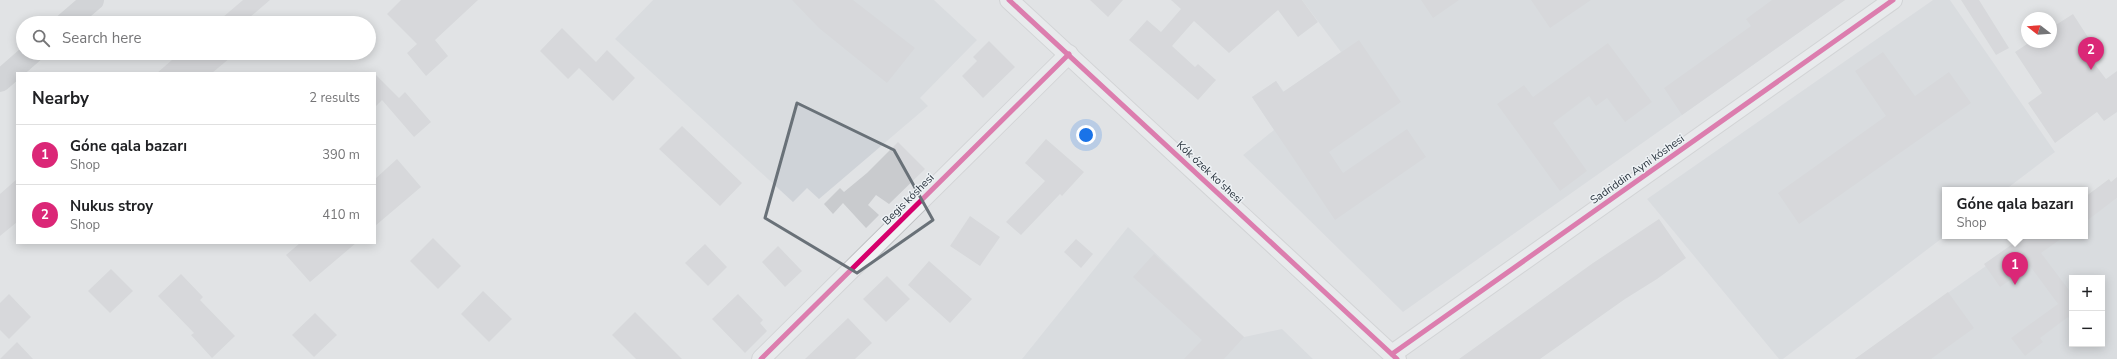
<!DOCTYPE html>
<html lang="en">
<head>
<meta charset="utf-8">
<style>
  :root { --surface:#fff; --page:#f6f6f6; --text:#202124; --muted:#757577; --line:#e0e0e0; --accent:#db2777 }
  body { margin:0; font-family:"Nunito Sans",sans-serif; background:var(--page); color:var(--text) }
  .controls { position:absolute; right:12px; bottom:12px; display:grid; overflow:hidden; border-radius:0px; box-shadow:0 2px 10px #0003 }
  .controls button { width:36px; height:36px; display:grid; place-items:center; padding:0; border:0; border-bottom:1px solid var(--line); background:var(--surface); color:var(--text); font:20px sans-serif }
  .compass { position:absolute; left:2021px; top:12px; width:36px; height:36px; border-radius:50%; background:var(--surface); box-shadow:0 2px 10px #0003; rotate:287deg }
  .you { position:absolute; left:1086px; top:135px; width:14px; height:14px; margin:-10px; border:3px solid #fff; border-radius:50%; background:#1a73e8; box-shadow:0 0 0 6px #1a73e833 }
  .badge { display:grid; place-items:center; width:26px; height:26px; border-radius:50%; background:var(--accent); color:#fff; font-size:13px; font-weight:700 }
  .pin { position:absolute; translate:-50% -33px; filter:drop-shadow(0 1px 2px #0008) }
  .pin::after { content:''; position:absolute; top:21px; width:14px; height:12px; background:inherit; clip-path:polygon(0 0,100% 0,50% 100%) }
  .popup { position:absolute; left:1942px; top:187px; width:146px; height:52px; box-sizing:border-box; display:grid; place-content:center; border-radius:0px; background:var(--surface); filter:drop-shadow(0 1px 3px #0005); font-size:13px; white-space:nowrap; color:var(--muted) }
  .popup b { font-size:15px; color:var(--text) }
  .popup::after { content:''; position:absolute; left:50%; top:100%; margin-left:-8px; border:8px solid transparent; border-top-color:var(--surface) }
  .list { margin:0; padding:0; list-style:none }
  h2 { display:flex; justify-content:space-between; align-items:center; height:52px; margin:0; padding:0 16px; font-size:17px }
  h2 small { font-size:13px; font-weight:400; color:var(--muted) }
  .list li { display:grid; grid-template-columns:26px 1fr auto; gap:12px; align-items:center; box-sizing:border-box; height:60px; padding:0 16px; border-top:1px solid var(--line) }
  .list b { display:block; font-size:15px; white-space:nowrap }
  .list p { margin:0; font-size:13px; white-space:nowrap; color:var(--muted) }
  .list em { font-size:13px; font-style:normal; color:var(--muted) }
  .icon { flex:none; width:22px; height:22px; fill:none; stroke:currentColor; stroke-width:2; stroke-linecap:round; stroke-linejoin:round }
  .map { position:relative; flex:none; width:2117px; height:359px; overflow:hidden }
  .search { position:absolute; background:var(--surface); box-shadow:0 2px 10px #0003; left:16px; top:16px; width:360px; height:44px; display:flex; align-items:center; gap:10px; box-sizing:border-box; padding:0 14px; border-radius:22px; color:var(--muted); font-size:15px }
  .panel { position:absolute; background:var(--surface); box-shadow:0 2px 10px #0003; left:16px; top:72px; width:360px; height:172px; border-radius:0px }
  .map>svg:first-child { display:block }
  .built { fill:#cfd3d8; fill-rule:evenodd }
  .building { fill:#c9cbce }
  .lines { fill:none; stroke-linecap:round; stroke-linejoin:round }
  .street-casing { stroke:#bfc1c3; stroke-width:20 }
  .street { stroke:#f0f1f3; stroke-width:18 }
  .secondary { stroke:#bfc2c5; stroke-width:22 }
  .cycleway-casing { stroke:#eef2f5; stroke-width:8 }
  .cycleway { stroke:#d6006c; stroke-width:5 }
  .marked { fill:none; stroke:#697178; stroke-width:3; stroke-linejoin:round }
  .labels { text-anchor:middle; stroke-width:3; stroke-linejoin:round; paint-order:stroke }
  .street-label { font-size:11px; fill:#29333d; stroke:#eef2f5 }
</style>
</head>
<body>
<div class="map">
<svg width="2117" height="359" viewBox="0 0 2117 359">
  <rect width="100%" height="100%" fill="#e1e3e5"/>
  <g class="built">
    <path d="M653 0H934L977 40 920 98 928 106 819 199 807 188 793 202 615 39Z"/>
    <path d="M1302 0H1845L1403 312 1243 155 1274 130 1252 97 1276 81 1284 92 1341 52Z"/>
    <path d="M1933 0H1950L2055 152 2005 190H1945V236L1783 359H1779L1647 199Z"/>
    <path d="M2117 198V359H1855L2028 236H2085V221ZM2072 278H2102V344H2072Z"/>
    <path d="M1128 227 1244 337 1282 329 1313 359H1022Z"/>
  </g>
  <g class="building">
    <path d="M243 0H270L243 23H216Z"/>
    <path d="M401 0H478L435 40 448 56 426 76 407 53 417 44 387 14Z"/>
    <path d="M792 0H853L915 48 887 83 819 28Z"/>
    <path d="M1090 0H1123L1108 17Z"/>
    <path d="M1171 0H1302L1318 22 1298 37 1278 10 1229 53 1194 21 1172 46 1195 67 1198 64 1216 80 1198 100 1129 40 1147 20 1161 32 1181 9Z"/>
    <path d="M1421 0H1459L1433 18Z"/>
    <path d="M1531 0H1591L1550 28Z"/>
    <path d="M1772 0H1845L1682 115 1664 88 1751 26 1746 19Z"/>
    <path d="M1961 0H1979L2009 48 1996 55Z"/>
    <path d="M2073 14 2093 45 2084 50 2106 79 2117 71V112L2104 121 2097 112 2055 143 2028 103 2042 93 2015 52 2030 42H2051V28Z"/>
    <path d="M562 28 596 62 607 50 635 78 613 101 579 68 568 79 540 51Z"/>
    <path d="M1359 40 1401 102 1329 152 1343 173 1407 129 1426 157 1335 220 1252 97 1276 81 1283 92Z"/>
    <path d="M989 41 1015 67 983 98 962 76 977 61 973 57Z"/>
    <path d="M1608 43 1652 102 1625 122 1607 98 1596 106 1589 96 1553 123 1587 171 1560 191 1497 104 1524 85 1533 97Z"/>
    <path d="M1883 52 1915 96 1949 72 1971 103 1799 224 1778 193 1886 116 1855 71Z"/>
    <path d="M180 53H236L212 73H157Z"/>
    <path d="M375 74 399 98 405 92 431 122 414 137 382 100 375 107Z"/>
    <path d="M682 126 742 183 720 206 659 149Z"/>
    <path d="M1046 139 1084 172 1062 196 1060 194 1021 235 1006 222 1045 181 1025 163Z"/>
    <path d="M898 142 925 169 889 204 876 195 868 205 879 215 866 228 843 203 833 214 824 204 840 188 844 192 867 173Z"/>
    <path d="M397 159 421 187 375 226V179Z"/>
    <path d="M2117 177V198L2085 222V197L2109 179 2111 182Z"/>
    <path d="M17 179V222L0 236V194Z"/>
    <path d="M970 216 1000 237 980 266 950 246Z"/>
    <path d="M1659 219 1686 258 1657 279 1625 299 1540 359H1459L1593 263Z"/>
    <path d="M2024 236H2065L2041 253 2072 294V322L2068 317 2040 338 2043 342 2025 356 2011 338 2058 304 2030 266 2000 287 1984 264Z"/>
    <path d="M433 238 461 266 438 289 410 261Z"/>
    <path d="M1076 239 1093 254 1081 268 1064 252Z"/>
    <path d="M300 243H356L310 282 286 255Z"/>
    <path d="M705 244 727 267 708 286 685 263Z"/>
    <path d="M778 246 802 271 785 287 762 262Z"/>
    <path d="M1154 254 1244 337 1224 359H1184L1202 340 1133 277Z"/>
    <path d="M929 261 972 299 950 323 908 285Z"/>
    <path d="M111 269 133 291 110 313 88 291Z"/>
    <path d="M181 274 203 297 200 300 235 336 212 358 191 335 194 333 158 296Z"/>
    <path d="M887 276 910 299 886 322 863 299Z"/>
    <path d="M483 291 512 319 489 342 461 314Z"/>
    <path d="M1948 292 1974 328 1931 359H1855Z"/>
    <path d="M9 294 31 317 9 339 0 330V303Z"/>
    <path d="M738 294 763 320 760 323 767 331 745 353 712 319Z"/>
    <path d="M635 312 682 359H636L612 335Z"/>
    <path d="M315 313 337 335 314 357 292 335Z"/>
    <path d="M848 318 872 343 855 359H805Z"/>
    <path d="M17 342 33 359H0Z"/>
  </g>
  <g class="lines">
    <g class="street-casing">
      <g id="street">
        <path d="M1009 0 1397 359"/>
        <path d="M1392 354 1893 0"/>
        <path d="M761 359 1069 54"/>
      </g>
    </g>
    <use href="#street" class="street"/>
    <g class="secondary">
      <path d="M66 23 93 0"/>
      <path d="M0 81 32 53"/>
    </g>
    <g class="cycleway-casing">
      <g id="cycleway">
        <path d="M1009 0 1397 359"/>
        <path d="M1392 354 1893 0"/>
        <path d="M761 359 1069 54"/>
      </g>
    </g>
    <use href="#cycleway" class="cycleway"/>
  </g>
  <path d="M0 0H2117V359H0ZM797 103 894 150 933 220 857 273 765 218Z" fill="#e1e3e5" fill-opacity=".55" fill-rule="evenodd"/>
  <path class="marked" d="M797 103 894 150 933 220 857 273 765 218Z"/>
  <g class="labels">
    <g class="street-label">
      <text transform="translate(1637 169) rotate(-35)" y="4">Sadriddin Ayni kóshesi</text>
      <text transform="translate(1210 172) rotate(43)" y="4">Kók ózek ko'shesi</text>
      <text transform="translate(908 199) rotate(-45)" y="4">Begis kóshesi</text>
    </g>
  </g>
</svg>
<div class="controls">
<button>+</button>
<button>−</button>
</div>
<svg class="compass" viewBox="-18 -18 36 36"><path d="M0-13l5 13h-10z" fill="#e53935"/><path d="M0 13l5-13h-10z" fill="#757577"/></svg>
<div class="you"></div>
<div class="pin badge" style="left:2015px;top:285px">1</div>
<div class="popup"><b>Góne qala bazarı</b>Shop</div>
<div class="pin badge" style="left:2091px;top:70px">2</div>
<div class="search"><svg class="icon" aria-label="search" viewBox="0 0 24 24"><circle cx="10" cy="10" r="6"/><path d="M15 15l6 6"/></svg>Search here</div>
<section class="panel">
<h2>Nearby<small>2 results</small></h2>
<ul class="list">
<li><span class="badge">1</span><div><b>Góne qala bazarı</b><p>Shop</p></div><em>390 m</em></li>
<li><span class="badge">2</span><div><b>Nukus stroy</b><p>Shop</p></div><em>410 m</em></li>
</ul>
</section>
</div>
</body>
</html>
